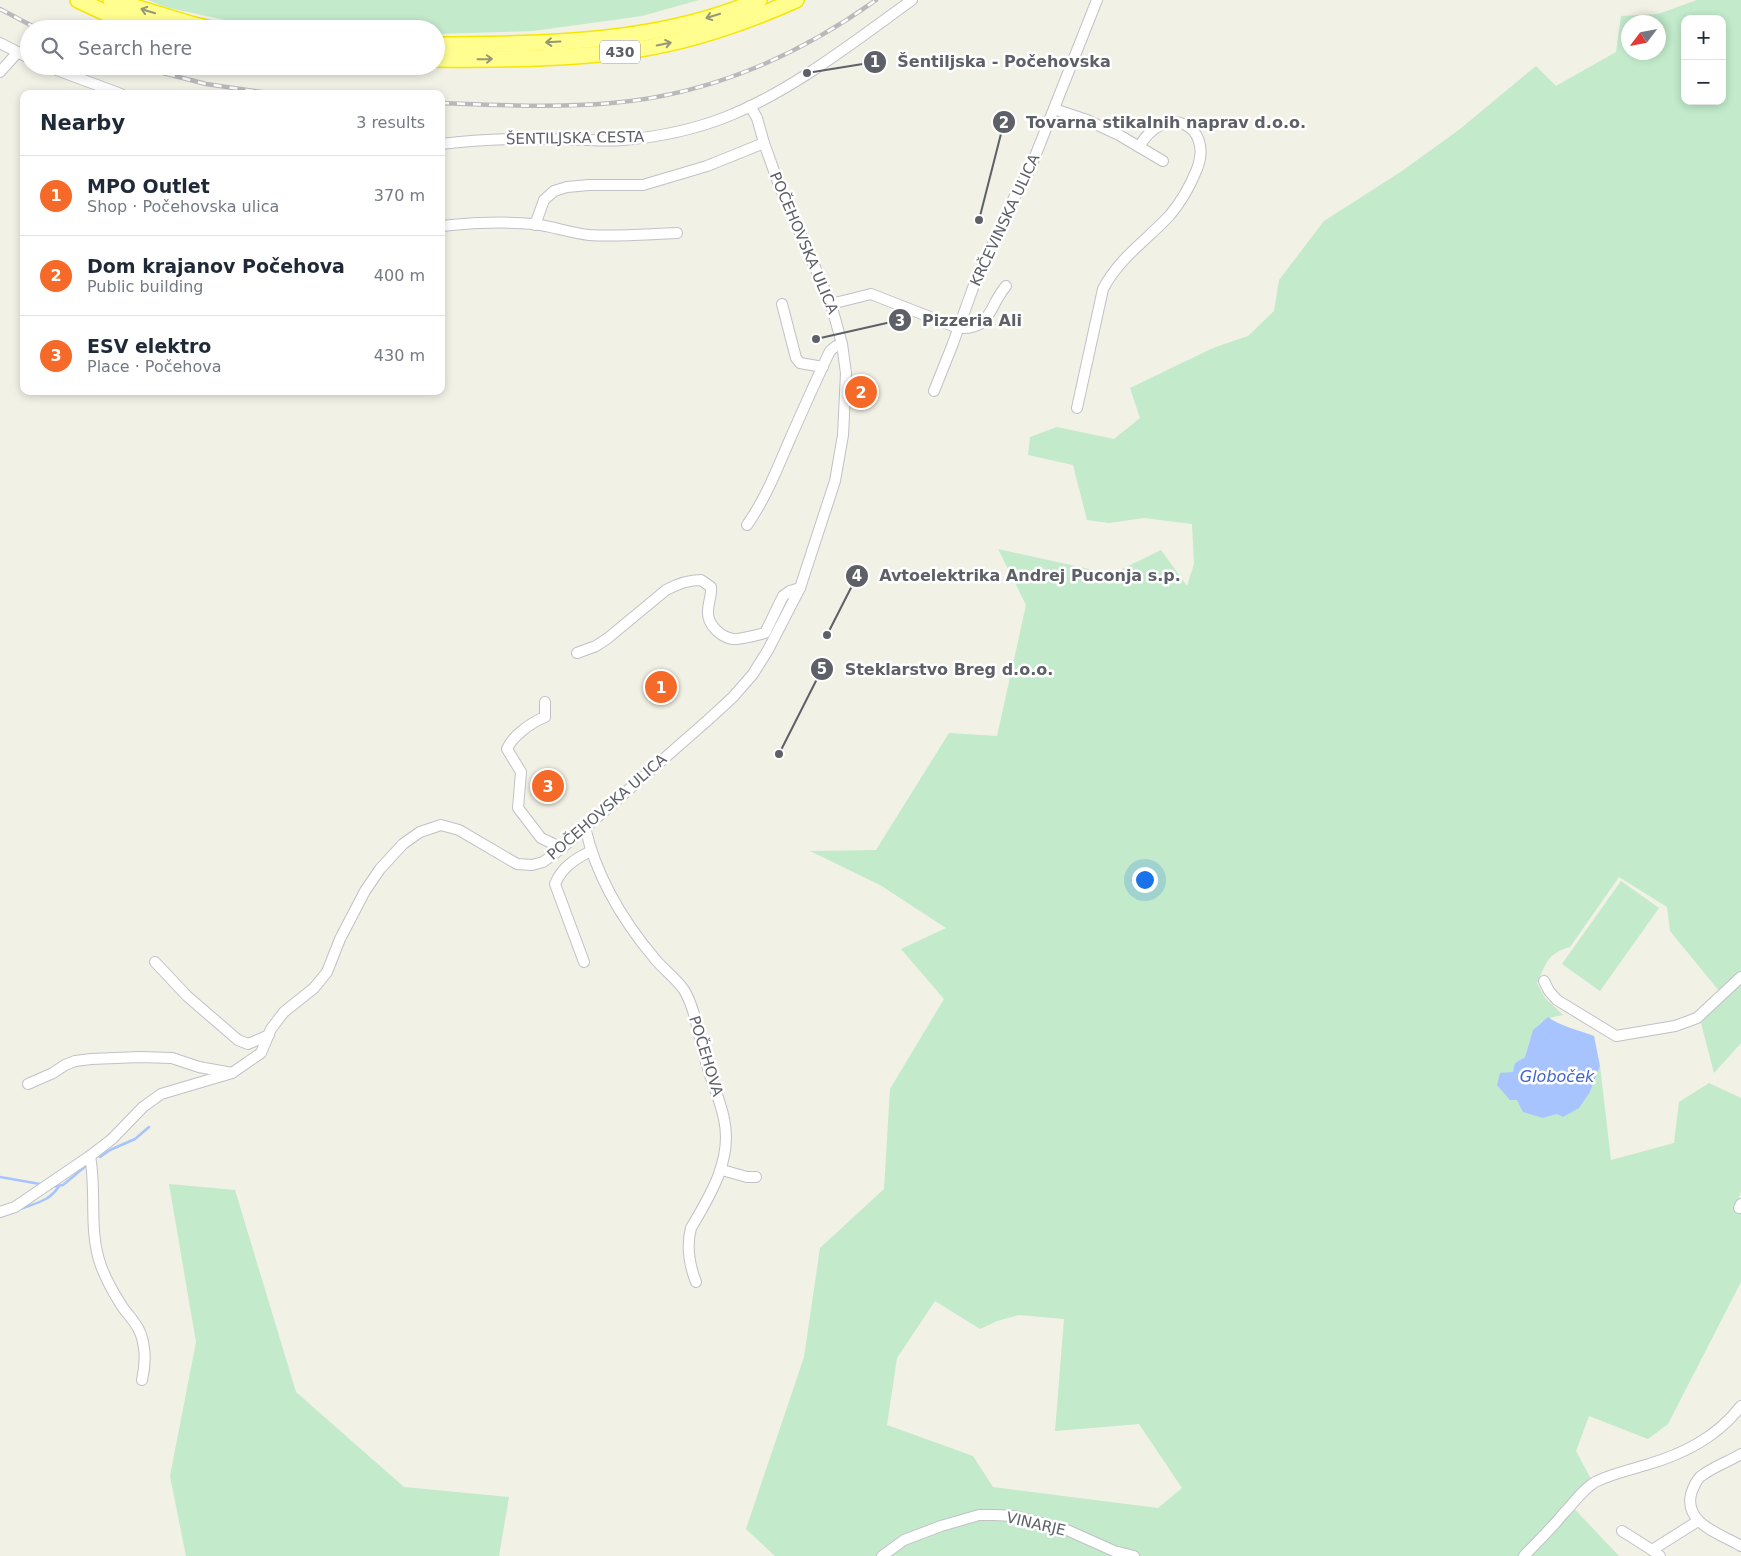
<!DOCTYPE html>
<html lang="en">
<head>
<meta charset="utf-8">
<style>
  :root { --surface:#fff; --page:#f6f6f7; --text:#1f2937; --muted:#747a83; --line:#e0e1e3; --accent:#f56a29 }
  body { margin:0; font-family:"DejaVu Sans",sans-serif; background:var(--page); color:var(--text) }
  .controls { position:absolute; right:15px; top:15px; display:grid; overflow:hidden; border-radius:10px; box-shadow:0 2px 8px #0003 }
  .controls button { width:45px; height:45px; display:grid; place-items:center; padding:0; border:0; border-bottom:1px solid var(--line); background:var(--surface); color:var(--text); font:25px sans-serif }
  .compass { position:absolute; left:1621px; top:15px; width:45px; height:45px; border-radius:50%; background:var(--surface); box-shadow:0 2px 8px #0003; rotate:238deg }
  .you { position:absolute; left:1144px; top:879px; width:18px; height:18px; margin:-12px; border:4px solid #fff; border-radius:50%; background:#1a73e8; box-shadow:0 0 0 8px #1a73e833 }
  .badge { display:grid; place-items:center; width:32px; height:32px; border-radius:50%; background:var(--accent); color:#fff; font-size:16px; font-weight:700 }
  .pin { position:absolute; translate:-50% -50%; border:2px solid #fff; box-shadow:0 1px 5px #0006 }
  .list { margin:0; padding:0; list-style:none }
  h2 { display:flex; justify-content:space-between; align-items:center; height:65px; margin:0; padding:0 20px; font-size:21px }
  h2 small { font-size:16px; font-weight:400; color:var(--muted) }
  .list li { display:grid; grid-template-columns:32px 1fr auto; gap:15px; align-items:center; box-sizing:border-box; height:80px; padding:0 20px; border-top:1px solid var(--line) }
  .list b { display:block; font-size:19px; white-space:nowrap }
  .list p { margin:0; font-size:16px; white-space:nowrap; color:var(--muted) }
  .list em { font-size:16px; font-style:normal; color:var(--muted) }
  .icon { flex:none; width:28px; height:28px; fill:none; stroke:currentColor; stroke-width:2; stroke-linecap:round; stroke-linejoin:round }
  .map { position:relative; flex:none; width:1741px; height:1556px; overflow:hidden }
  .search { position:absolute; background:var(--surface); box-shadow:0 2px 8px #0003; left:20px; top:20px; width:425px; height:55px; display:flex; align-items:center; gap:12px; box-sizing:border-box; padding:0 18px; border-radius:28px; color:var(--muted); font-size:19px }
  .panel { position:absolute; background:var(--surface); box-shadow:0 2px 8px #0003; left:20px; top:90px; width:425px; height:305px; border-radius:10px }
  .map>svg:first-child { display:block }
  .green { fill:#c2eacb; fill-rule:evenodd }
  .water { fill:#a8c4ff }
  .lines { fill:none; stroke-linecap:round; stroke-linejoin:round }
  .stream { stroke:#a8c4ff; stroke-width:2.5 }
  .minor-casing { stroke:#c0c1c8; stroke-width:12 }
  .highway-casing { stroke:#f7e600; stroke-width:18 }
  .minor { stroke:#fff; stroke-width:10 }
  .highway { stroke:#fffe8f; stroke-width:15 }
  .rail-casing { stroke:#b9b9bb; stroke-width:4.5 }
  .rail { stroke:#fff; stroke-width:2.5; stroke-dasharray:8; stroke-linecap:butt }
  .oneway { stroke:#969776 }
  .labels { text-anchor:middle; stroke-width:5; stroke-linejoin:round; paint-order:stroke }
  .shield { fill:#fff; stroke:#8e9095; stroke-width:1 }
  .shield-label { font-size:14px; font-weight:bold; fill:#5e6068 }
  .street-label { font-size:15px; fill:#5e6068; stroke:#fff }
  .water-label { font-size:16px; font-style:italic; fill:#4163cc; stroke:#fff }
  .leader { fill:none; stroke:#5e6068; stroke-width:2 }
  .callout-dot { fill:#5e6068; stroke:#fff; stroke-width:2 }
  .mark-label { font-size:15px; text-anchor:middle; font-weight:bold; fill:#fff }
  .callout-label { font-size:16px; text-anchor:middle; font-weight:bold; fill:#5e6068; stroke:#fff; stroke-width:5; stroke-linejoin:round; paint-order:stroke }
</style>
</head>
<body>
<div class="map">
<svg width="1741" height="1556" viewBox="0 0 1741 1556">
  <rect width="100%" height="100%" fill="#f1f1e6"/>
  <g class="green">
    <path d="M148 0H699L642 16 533 31 436 34V29H267L165 7Z"/>
    <path d="M1697 0H1741V1043L1714 1073 1701 1023 1724 997 1670 931 1667 907 1619 877 1570 947C1547 954 1547 962 1537 983L1545 998 1563 1015C1533 1020 1533 1031 1525 1057L1515 1063 1517 1099 1543 1118 1557 1114 1590 1092 1600 1066 1611 1160 1674 1143 1679 1102 1709 1083 1741 1098V1192L1735 1209 1741 1212V1282L1668 1424 1648 1439 1589 1416 1576 1451 1592 1481 1567 1501 1619 1556H775L746 1529 804 1357 820 1248 884 1189 890 1089 944 999 901 949 946 928 880 885 810 851 876 850 949 733 997 736 1026 605 998 549 1112 574 1161 550 1187 586 1194 564 1192 524 1144 518 1109 523 1087 520 1073 465 1028 455 1030 437 1057 427 1114 439 1140 418 1130 388 1213 348 1248 336 1274 311 1279 280 1324 221 1402 171 1460 129 1536 66 1556 86 1616 52 1621 16 1658 14ZM1685 19H1722V101H1685ZM1628 22H1658V52H1628ZM935 1301 980 1329 997 1321 1019 1315 1064 1319 1055 1431 1139 1424 1182 1488 1158 1508 993 1487 973 1456 887 1425 897 1358Z"/>
    <path d="M1621 881 1659 908 1600 991 1562 964Z"/>
    <path d="M169 1184 235 1190 296 1392 404 1487 509 1497 499 1556H186L170 1476 196 1342Z"/>
  </g>
  <path class="water" d="M1548 1017C1558 1025 1581 1031 1594 1036L1600 1066 1590 1092 1579 1108 1563 1117 1557 1114 1543 1118 1523 1112 1517 1100H1510L1497 1085 1500 1073 1513 1072 1515 1063 1525 1057 1533 1030Z"/>
  <g class="lines">
    <g class="stream">
      <path d="M100 1157 110 1150 135 1139 149 1127"/>
      <path d="M0 1177 40 1184"/>
      <path d="M51 1187 63 1185 87 1165"/>
      <path d="M20 1209C36 1203 50 1201 59 1186"/>
    </g>
    <g class="minor-casing">
      <g id="minor">
        <path d="M0 43 29 58"/>
        <path d="M46 66 121 94"/>
        <path d="M0 72 17 53"/>
        <path d="M1054 109 1087 120 1119 135 1163 161"/>
        <path d="M441 144C479 139 517 138 555 139 577 139 601 142 623 140 658 137 693 130 726 117 792 91 855 41 912 0"/>
        <path d="M535 225 544 200 554 191 567 187 589 185H643L707 166 764 143"/>
        <path d="M441 226C471 223 503 221 533 224 552 226 570 233 589 235 618 237 648 234 677 233"/>
        <path d="M782 304 796 358 800 363 823 367"/>
        <path d="M831 304 871 294 958 328C992 330 988 307 1006 286"/>
        <path d="M934 391 952 346 974 285 1013 200 1030 169 1097 0"/>
        <path d="M1077 408 1103 289C1119 258 1147 240 1170 215 1181 202 1191 184 1197 169 1214 125 1165 101 1139 147"/>
        <path d="M747 525C766 498 777 469 790 439 803 410 816 380 830 351L836 346 842 344"/>
        <path d="M577 653 596 646 608 638 666 590C677 584 689 580 701 580L711 587C712 595 708 603 708 611 707 624 720 637 733 639 740 640 757 635 765 633L783 596 790 591 800 588"/>
        <path d="M545 702V717C532 722 512 736 507 749L521 772 518 808 541 838 562 848"/>
        <path d="M585 827C596 876 623 921 655 959 664 970 676 978 684 990 695 1008 699 1037 705 1058 710 1079 720 1098 724 1119 733 1159 710 1196 691 1228 686 1247 689 1264 696 1282"/>
        <path d="M155 962 187 996 238 1040 248 1044 269 1035"/>
        <path d="M584 962 555 884C562 867 575 859 591 851"/>
        <path d="M1544 981 1549 991 1557 1000 1616 1036 1675 1026 1697 1018 1741 977"/>
        <path d="M28 1084 53 1073 65 1065 75 1061 91 1059 140 1057 172 1058 199 1067 232 1073"/>
        <path d="M90 1156C97 1193 88 1230 101 1266 106 1279 113 1292 120 1303 125 1312 133 1319 138 1328 146 1343 146 1363 142 1380"/>
        <path d="M722 1170 747 1177H756"/>
        <path d="M1739 1208 1741 1204"/>
        <path d="M0 1212 15 1207 90 1156 112 1139 143 1107 161 1094 232 1073 261 1053 271 1029 277 1021 284 1012 314 988 327 972 340 939 365 891 380 869 403 844 420 832 441 825 459 830 517 864 532 865 543 862 562 848 708 720 733 697 753 674 768 650 800 588 835 481 843 435 846 373 842 344 831 304 779 185 764 143 757 118 750 106"/>
        <path d="M1741 1454C1728 1462 1712 1467 1700 1477 1695 1482 1693 1488 1691 1494 1684 1524 1721 1534 1741 1546"/>
        <path d="M1622 1531 1652 1550 1698 1521"/>
        <path d="M1652 1550 1660 1556"/>
        <path d="M882 1556 904 1540 941 1526 979 1515H994L1015 1516 1067 1530 1114 1551 1134 1556"/>
        <path d="M1524 1556C1537 1542 1551 1529 1563 1514 1574 1503 1581 1491 1595 1482 1611 1474 1629 1470 1646 1465 1683 1454 1716 1438 1741 1406"/>
      </g>
    </g>
    <g class="highway-casing">
      <g id="highway">
        <path d="M78 0 106 13 157 29"/>
        <path d="M111 0 194 25 211 29"/>
        <path d="M436 45C545 44 658 44 759 0"/>
        <path d="M436 59C502 60 568 59 633 50 690 42 744 23 796 0"/>
      </g>
    </g>
    <use href="#minor" class="minor"/>
    <use href="#highway" class="highway"/>
    <g class="rail-casing">
      <g id="rail">
        <path d="M0 9 38 29"/>
        <path d="M136 66 206 84 275 94"/>
        <path d="M441 103C498 105 555 108 612 103 708 95 798 56 876 0"/>
      </g>
    </g>
    <use href="#rail" class="rail"/>
  </g>
  <defs><path id="oneway-shaft" d="M-6 0H5M1.5-3L5.5 0L1.5 3" fill="none" stroke-width="1.6" stroke-linecap="round" stroke-linejoin="round" transform="scale(1.25)"/></defs>
  <g class="oneway">
    <use href="#oneway-shaft" transform="translate(148 11) rotate(-163)"/>
    <use href="#oneway-shaft" transform="translate(713 16) rotate(163)"/>
    <use href="#oneway-shaft" transform="translate(553 42) rotate(177)"/>
    <use href="#oneway-shaft" transform="translate(664 44) rotate(-12)"/>
    <use href="#oneway-shaft" transform="translate(485 59) rotate(-1)"/>
  </g>
  <g class="labels">
    <rect class="shield" x="600" y="40.5" width="40" height="23" rx="4"/>
    <g class="shield-label">
      <text x="620" y="57">430</text>
    </g>
    <g class="street-label">
      <text transform="translate(575 138) rotate(-1)" y="5">ŠENTILJSKA CESTA</text>
      <text transform="translate(1005 220) rotate(-65)" y="5">KRČEVINSKA ULICA</text>
      <text transform="translate(804 243) rotate(67)" y="5">POČEHOVSKA ULICA</text>
      <text transform="translate(607 807) rotate(-41)" y="5">POČEHOVSKA ULICA</text>
      <text transform="translate(706 1056) rotate(73)" y="5">POČEHOVA</text>
      <text transform="translate(1036 1524) rotate(13)" y="5">VINARJE</text>
    </g>
    <g class="water-label">
      <text x="1557" y="1082">Globoček</text>
    </g>
  </g>
  <path class="leader" d="M807 73L875 62M979 220L1004 122M816 339L900 320M827 635L857 576M779 754L822 669"/>
  <g class="callout-dot">
    <circle cx="807" cy="73" r="5"/>
    <circle cx="979" cy="220" r="5"/>
    <circle cx="816" cy="339" r="5"/>
    <circle cx="827" cy="635" r="5"/>
    <circle cx="779" cy="754" r="5"/>
    <circle cx="875" cy="62" r="12"/>
    <circle cx="1004" cy="122" r="12"/>
    <circle cx="900" cy="320" r="12"/>
    <circle cx="857" cy="576" r="12"/>
    <circle cx="822" cy="669" r="12"/>
  </g>
  <g class="mark-label">
    <text x="875" y="67">1</text>
    <text x="1004" y="128">2</text>
    <text x="900" y="326">3</text>
    <text x="857" y="581">4</text>
    <text x="822" y="674">5</text>
  </g>
  <g class="callout-label">
    <text x="1004" y="67">Šentiljska - Počehovska</text>
    <text x="1166" y="128">Tovarna stikalnih naprav d.o.o.</text>
    <text x="972" y="326">Pizzeria Ali</text>
    <text x="1030" y="581">Avtoelektrika Andrej Puconja s.p.</text>
    <text x="949" y="675">Steklarstvo Breg d.o.o.</text>
  </g>
</svg>
<div class="controls">
<button>+</button>
<button>−</button>
</div>
<svg class="compass" viewBox="-18 -18 36 36"><path d="M0-13l5 13h-10z" fill="#e53935"/><path d="M0 13l5-13h-10z" fill="#747a83"/></svg>
<div class="you"></div>
<div class="pin badge" style="left:661px;top:687px">1</div>
<div class="pin badge" style="left:861px;top:392px">2</div>
<div class="pin badge" style="left:548px;top:786px">3</div>
<div class="search"><svg class="icon" aria-label="search" viewBox="0 0 24 24"><circle cx="10" cy="10" r="6"/><path d="M15 15l6 6"/></svg>Search here</div>
<section class="panel">
<h2>Nearby<small>3 results</small></h2>
<ul class="list">
<li><span class="badge">1</span><div><b>MPO Outlet</b><p>Shop · Počehovska ulica</p></div><em>370 m</em></li>
<li><span class="badge">2</span><div><b>Dom krajanov Počehova</b><p>Public building</p></div><em>400 m</em></li>
<li><span class="badge">3</span><div><b>ESV elektro</b><p>Place · Počehova</p></div><em>430 m</em></li>
</ul>
</section>
</div>
</body>
</html>
